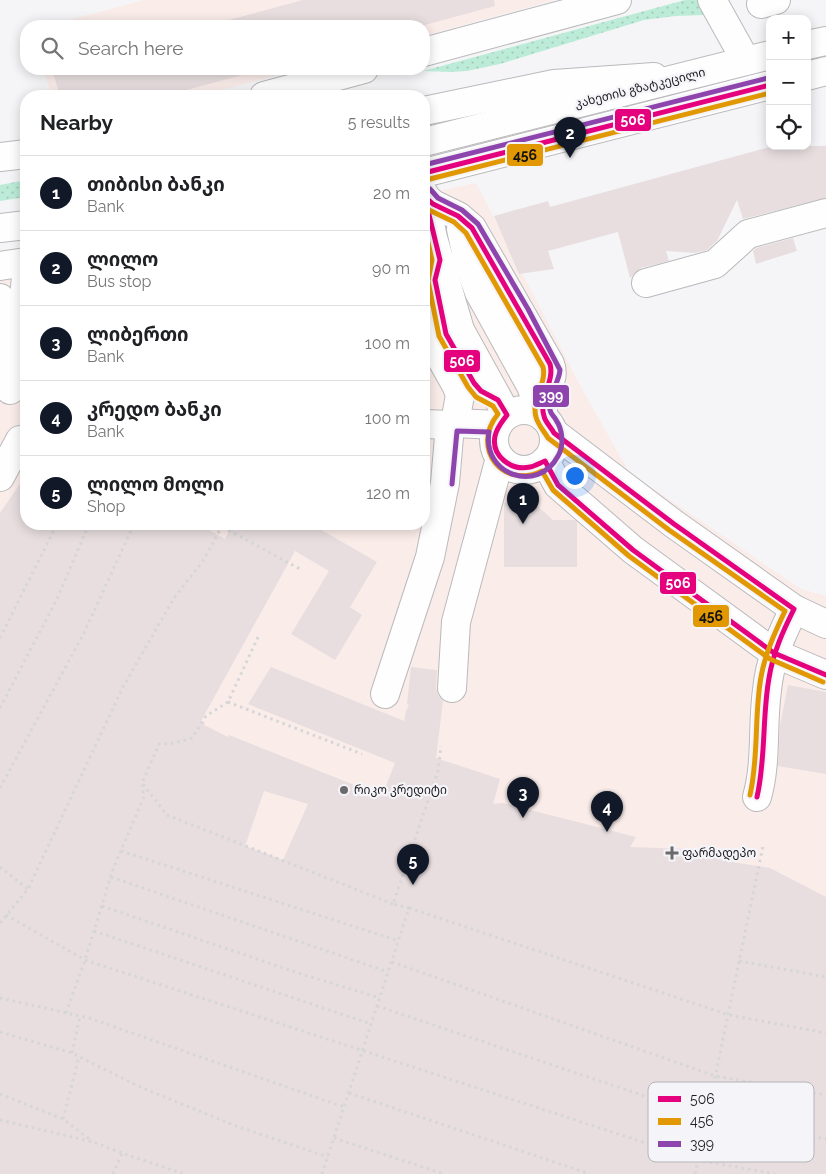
<!DOCTYPE html>
<html lang="en">
<head>
<meta charset="utf-8">
<style>
  :root { --surface:#fff; --page:#f6f6f6; --text:#202124; --muted:#757577; --line:#e0e0e0; --accent:#111827 }
  body { margin:0; font-family:Raleway,"Noto Sans Georgian",sans-serif; background:var(--page); color:var(--text) }
  .controls { position:absolute; right:15px; top:15px; display:grid; overflow:hidden; border-radius:10px; box-shadow:0 2px 12px #0003 }
  .controls button { width:45px; height:45px; display:grid; place-items:center; padding:0; border:0; border-bottom:1px solid var(--line); background:var(--surface); color:var(--text); font:25px sans-serif }
  .you { position:absolute; left:574px; top:475px; width:18px; height:18px; margin:-12px; border:4px solid #fff; border-radius:50%; background:#1a73e8; box-shadow:0 0 0 8px #1a73e833 }
  .badge { display:grid; place-items:center; width:32px; height:32px; border-radius:50%; background:var(--accent); color:#fff; font-size:16px; font-weight:700 }
  .pin { position:absolute; translate:-50% -41px; filter:drop-shadow(0 1px 2px #0008) }
  .pin::after { content:''; position:absolute; top:26px; width:18px; height:15px; background:inherit; clip-path:polygon(0 0,100% 0,50% 100%) }
  .list { margin:0; padding:0; list-style:none }
  h2 { display:flex; justify-content:space-between; align-items:center; height:65px; margin:0; padding:0 20px; font-size:21px }
  h2 small { font-size:16px; font-weight:400; color:var(--muted) }
  .list li { display:grid; grid-template-columns:32px 1fr auto; gap:15px; align-items:center; box-sizing:border-box; height:75px; padding:0 20px; border-top:1px solid var(--line) }
  .list b { display:block; font-size:19px; white-space:nowrap }
  .list p { margin:0; font-size:16px; white-space:nowrap; color:var(--muted) }
  .list em { font-size:16px; font-style:normal; color:var(--muted) }
  .icon { flex:none; width:28px; height:28px; fill:none; stroke:currentColor; stroke-width:2; stroke-linecap:round; stroke-linejoin:round }
  .map { position:relative; flex:none; width:826px; height:1174px; overflow:hidden }
  .search { position:absolute; background:var(--surface); box-shadow:0 2px 12px #0003; left:20px; top:20px; width:410px; height:55px; display:flex; align-items:center; gap:12px; box-sizing:border-box; padding:0 18px; border-radius:20px; color:var(--muted); font-size:19px }
  .panel { position:absolute; background:var(--surface); box-shadow:0 2px 12px #0003; left:20px; top:90px; width:410px; height:440px; border-radius:20px }
  .map>svg:first-child { display:block }
  .commercial { fill:#faece9 }
  .grass { fill:url(#grass-dots) }
  .building { fill:#e8dedf; fill-rule:evenodd }
  .lines { fill:none; stroke-linecap:round; stroke-linejoin:round }
  .minor-casing { stroke:#bababc; stroke-width:30 }
  .highway-casing { stroke:#bababc; stroke-width:30 }
  .path { stroke:#d6d6d8; stroke-width:3; stroke-dasharray:2.5 4; stroke-linecap:butt }
  .minor { stroke:#fefefe; stroke-width:28 }
  .highway { stroke:#fefefe; stroke-width:28 }
  .bus-1-casing { stroke:#f4f4f9; stroke-width:9 }
  .bus-2-casing { stroke:#f4f4f9; stroke-width:9 }
  .bus-3-casing { stroke:#f4f4f9; stroke-width:9 }
  .bus-1 { stroke:#e5007d; stroke-width:5 }
  .bus-2 { stroke:#e19803; stroke-width:5 }
  .bus-3 { stroke:#8e44ad; stroke-width:5 }
  .poi-dot { fill:#6a6a6c; stroke:#f4f4f9; stroke-width:2 }
  .labels { text-anchor:middle; stroke-width:4.5; stroke-linejoin:round; paint-order:stroke }
  .street-label { font-size:12px; fill:#1f1f21; stroke:#f4f4f9 }
  .poi-label { font-size:12px; fill:#1f1f21; stroke:#f4f4f9; text-anchor:start }
  .key { fill:#f4f4f9; stroke:#b4b4b8; stroke-width:1 }
  .key-label { font-size:14px; fill:#1f1f21 }
  .line-badge { stroke:#f4f4f9; stroke-width:2 }
  .badge-label { font-size:14px; text-anchor:middle; font-weight:bold; fill:#fff }
  .pale-badge-label { font-size:14px; text-anchor:middle; font-weight:bold; fill:#111 }
</style>
</head>
<body>
<div class="map">
<svg width="826" height="1174" viewBox="0 0 826 1174">
  <defs>
    <pattern id="grass-dots" width="8" height="8" patternUnits="userSpaceOnUse" patternTransform="scale(1.25)"><rect width="8" height="8" fill="#bcecd8"/><path d="M2 2h.1M6 6h.1" fill="none" stroke="#a1cab9" stroke-width="1.8" stroke-linecap="round"/></pattern>
  </defs>
  <rect width="100%" height="100%" fill="#f5f5f8"/>
  <g class="commercial">
    <path d="M144 0H555L424 36V26H47Z"/>
    <path d="M43 69H301L199 96H52Z"/>
    <path d="M476 183 581 387 629 472 801 589 826 596V1174H0V277L26 274V524H424V194Z"/>
  </g>
  <g class="grass">
    <path d="M685 0H714L713 22 704 15 676 16 644 20 500 64 467 71 451 72 423 71Z"/>
    <path d="M26 180V197L0 201V185Z"/>
  </g>
  <g class="building">
    <path d="M303 0H494L495 6 421 26H229V20Z"/>
    <path d="M52 69H242V75L164 96H60Z"/>
    <path d="M773 146H826V198L743 219 737 200 717 241 707 250 695 253 666 251 669 261 641 268 630 278 618 232 548 251 554 269 519 274 494 216 548 201 550 207Z"/>
    <path d="M793 238 797 251 756 264 753 251 756 248Z"/>
    <path d="M26 475V524H199L225 539 233 524H311L377 562 350 607 362 615 335 660 291 634 329 571 295 551 201 721 205 723 204 725 228 737 229 735 382 796 395 763 248 704 271 667 404 721 406 711 409 705 407 704 411 667 437 670 436 688 438 695 443 701 436 758 500 779 493 804 503 803 636 837 630 847 687 849 726 861 770 868 826 897V1174H0V513ZM264 791 308 804 283 860 245 846Z"/>
    <path d="M504 503 535 504 553 520H575L577 522V567H504Z"/>
    <path d="M788 685 826 692V774L778 766 780 726Z"/>
  </g>
  <g class="lines">
    <g class="minor-casing">
      <g id="minor">
        <path d="M712 0 746 61"/>
        <path d="M761 4 776 0"/>
        <path d="M424 52 617 0"/>
        <path d="M264 96 364 69"/>
        <path d="M424 111 554 84 654 77"/>
        <path d="M0 157 26 154"/>
        <path d="M424 194 433 238 460 330 507 415"/>
        <path d="M424 196 433 204 458 216 472 228 550 364C555 377 548 384 544 395 542 402 543 409 543 416"/>
        <path d="M461 229 469 265 479 292 531 386 535 397 542 404"/>
        <path d="M440 261C434 285 422 314 431 338 438 355 449 371 457 387L460 395 455 423"/>
        <path d="M26 277 24 297 26 325"/>
        <path d="M646 283 715 264 748 234 826 213"/>
        <path d="M0 298C15 325 15 360 10 390"/>
        <circle cx="524" cy="440" r="30"/>
        <path d="M424 424 450 425 455 423 498 425"/>
        <path d="M554 433 674 524 794 609 826 624"/>
        <path d="M545 461 558 485 633 550 774 653 826 675"/>
        <path d="M0 477 20 440"/>
        <path d="M452 688 456 622 500 458"/>
        <path d="M385 694 430 557 445 483 450 425"/>
        <path d="M757 797C767 762 762 726 767 690 770 659 781 636 794 609"/>
      </g>
    </g>
    <g class="highway-casing">
      <g id="highway">
        <path d="M807 45 826 41"/>
        <path d="M807 76 826 71"/>
        <path d="M424 142 770 55"/>
        <path d="M424 173 770 85"/>
        <path d="M0 228 26 225"/>
        <path d="M0 266 26 262"/>
      </g>
    </g>
    <g class="path">
      <path d="M217 524 300 569"/>
      <path d="M258 637 228 702 362 754"/>
      <path d="M0 638 57 524"/>
      <path d="M228 702 206 716 192 738 174 743 159 744 142 783 167 815 393 904"/>
      <path d="M0 708 57 599 89 524"/>
      <path d="M0 788 84 633 134 524"/>
      <path d="M121 851 399 941"/>
      <path d="M0 867 28 889"/>
      <path d="M111 877 388 972"/>
      <path d="M102 906 295 972 380 998"/>
      <path d="M409 908 729 1015 826 1033"/>
      <path d="M6 915 85 960 698 1160 775 1174"/>
      <path d="M0 923 28 889 123 687 174 598 203 561 223 524"/>
      <path d="M94 931 371 1024"/>
      <path d="M739 961 826 977"/>
      <path d="M392 962 715 1076 826 1095"/>
      <path d="M0 998 89 1018 344 1107"/>
      <path d="M377 1006 707 1117 826 1139"/>
      <path d="M66 1013 85 960 113 869 144 797 142 785"/>
      <path d="M0 1032 72 1053 140 1087 236 1126 328 1157"/>
      <path d="M72 1053 80 1016"/>
      <path d="M349 1093 590 1174"/>
      <path d="M0 1094 63 1119 92 1141"/>
      <path d="M63 1119 79 1057"/>
      <path d="M0 1120 93 1142 122 1153"/>
      <path d="M334 1138 444 1174"/>
      <path d="M113 1174 122 1153 184 1174"/>
      <path d="M322 1174 409 908 393 904 438 771 441 746"/>
      <path d="M695 1174 763 846"/>
    </g>
    <use href="#minor" class="minor"/>
    <use href="#highway" class="highway"/>
    <g class="bus-1-casing">
      <g id="bus-1">
        <path d="M424 173 770 85"/>
        <path d="M424 194 440 260 435 280 446 334 474 383 481 391 498 400 507 415C502 422 497 427 495 436 491 456 511 471 530 467 535 466 540 463 545 461L558 485 633 550 774 653 826 675"/>
        <path d="M424 196 433 204 458 216 472 228 550 364C555 382 538 398 544 416 545 422 551 427 554 433L674 524 794 609C783 631 773 653 769 678 762 717 766 758 757 797"/>
      </g>
    </g>
    <g class="bus-2-casing">
      <g id="bus-2">
        <path d="M426 180 770 93"/>
        <path d="M424 206 429 210 454 222 466 233 543 367C547 384 531 399 536 417 538 425 544 431 548 438L669 530 785 611C775 632 765 654 761 677 754 716 759 756 750 795"/>
        <path d="M424 225 432 260 428 281 439 336 468 387 476 397 493 406 498 414C470 448 503 490 542 471L553 490 629 556 770 659 823 682"/>
      </g>
    </g>
    <g class="bus-3-casing">
      <g id="bus-3">
        <path d="M424 165 768 78"/>
        <path d="M430 189 438 198 462 210 478 224 528 309 560 370C559 383 547 397 550 410 551 415 554 416 556 420 563 430 564 446 558 456 538 494 482 475 489 432L457 431 452 484"/>
      </g>
    </g>
    <use href="#bus-1" class="bus-1"/>
    <use href="#bus-2" class="bus-2"/>
    <use href="#bus-3" class="bus-3"/>
  </g>
  <g class="poi-dot">
    <circle cx="344" cy="790" r="5"/>
    <path d="M669.5 845.5h5v5h5v5h-5v5h-5v-5h-5v-5h5z"/>
  </g>
  <g class="labels">
    <g class="street-label">
      <text transform="translate(640 88) rotate(-14)" y="4">კახეთის გზატკეცილი</text>
    </g>
    <g class="poi-label">
      <text x="354" y="794">რიკო კრედიტი</text>
      <text x="682" y="857">ფარმადეპო</text>
    </g>
  </g>
  <rect x="648" y="1082" width="166" height="80" rx="8" class="key"/>
  <rect x="658" y="1096" width="23" height="6" fill="#e5007d"/>
  <rect x="658" y="1118" width="23" height="7" fill="#e19803"/>
  <rect x="658" y="1141" width="23" height="6" fill="#8e44ad"/>
  <g class="key-label">
    <text x="690" y="1104">506</text>
    <text x="690" y="1126">456</text>
    <text x="690" y="1149">399</text>
  </g>
  <g class="line-badge">
    <rect x="614" y="108" width="38" height="24" rx="5" fill="#e5007d"/>
    <rect x="506" y="143" width="38" height="24" rx="5" fill="#e19803"/>
    <rect x="443" y="349" width="38" height="24" rx="5" fill="#e5007d"/>
    <rect x="532" y="384" width="38" height="24" rx="5" fill="#8e44ad"/>
    <rect x="659" y="571" width="38" height="24" rx="5" fill="#e5007d"/>
    <rect x="692" y="604" width="38" height="24" rx="5" fill="#e19803"/>
  </g>
  <g class="badge-label">
    <text x="633" y="125">506</text>
    <text x="462" y="366">506</text>
    <text x="551" y="401">399</text>
    <text x="678" y="588">506</text>
  </g>
  <g class="pale-badge-label">
    <text x="525" y="160">456</text>
    <text x="711" y="621">456</text>
  </g>
</svg>
<div class="controls">
<button>+</button>
<button>−</button>
<button><svg class="icon" aria-label="locate" viewBox="0 0 24 24"><circle cx="12" cy="12" r="6"/><path d="M12 2v4M12 18v4M2 12h4M18 12h4"/></svg></button>
</div>
<div class="you"></div>
<div class="pin badge" style="left:523px;top:524px">1</div>
<div class="pin badge" style="left:570px;top:158px">2</div>
<div class="pin badge" style="left:523px;top:818px">3</div>
<div class="pin badge" style="left:607px;top:832px">4</div>
<div class="pin badge" style="left:413px;top:885px">5</div>
<div class="search"><svg class="icon" aria-label="search" viewBox="0 0 24 24"><circle cx="10" cy="10" r="6"/><path d="M15 15l6 6"/></svg>Search here</div>
<section class="panel">
<h2>Nearby<small>5 results</small></h2>
<ul class="list">
<li><span class="badge">1</span><div><b>თიბისი ბანკი</b><p>Bank</p></div><em>20 m</em></li>
<li><span class="badge">2</span><div><b>ლილო</b><p>Bus stop</p></div><em>90 m</em></li>
<li><span class="badge">3</span><div><b>ლიბერთი</b><p>Bank</p></div><em>100 m</em></li>
<li><span class="badge">4</span><div><b>კრედო ბანკი</b><p>Bank</p></div><em>100 m</em></li>
<li><span class="badge">5</span><div><b>ლილო მოლი</b><p>Shop</p></div><em>120 m</em></li>
</ul>
</section>
</div>
</body>
</html>
